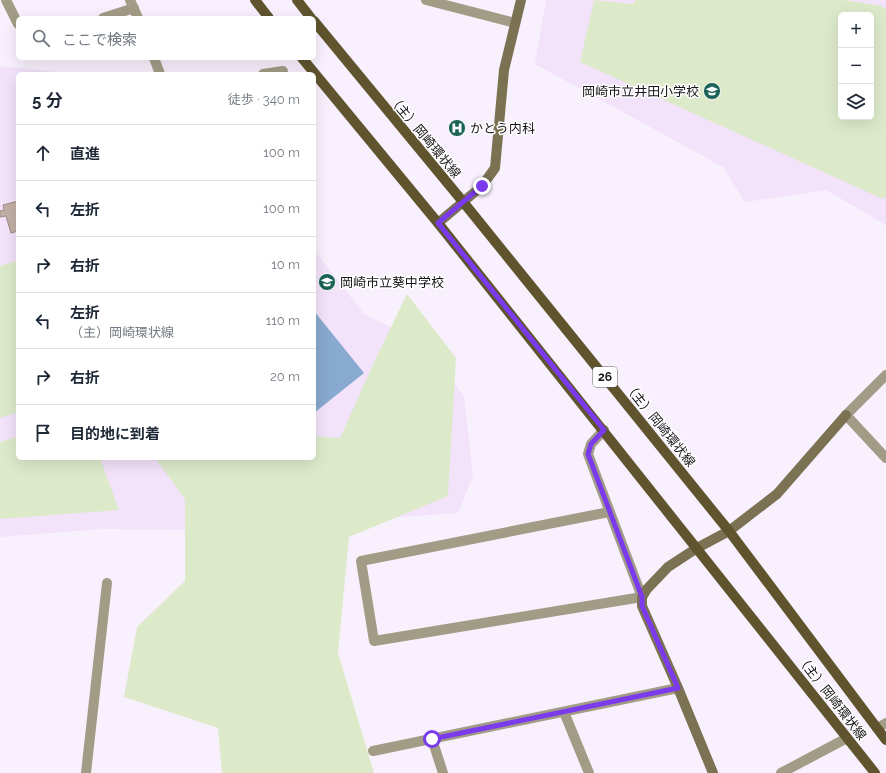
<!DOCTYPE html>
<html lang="ja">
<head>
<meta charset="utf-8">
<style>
  :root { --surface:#fff; --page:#f6f6f7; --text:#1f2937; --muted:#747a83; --line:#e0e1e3 }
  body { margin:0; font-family:Raleway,"Noto Sans JP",sans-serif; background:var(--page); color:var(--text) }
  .controls { position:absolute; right:12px; top:12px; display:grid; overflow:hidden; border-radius:6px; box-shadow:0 4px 16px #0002 }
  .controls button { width:36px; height:36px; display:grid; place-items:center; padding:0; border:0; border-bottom:1px solid var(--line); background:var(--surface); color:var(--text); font:20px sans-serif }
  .stop { position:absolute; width:12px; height:12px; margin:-9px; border:3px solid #7c3aed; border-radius:50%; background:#fff }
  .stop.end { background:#7c3aed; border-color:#fff; box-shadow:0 1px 4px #0008 }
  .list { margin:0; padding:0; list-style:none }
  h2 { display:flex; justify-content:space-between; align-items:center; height:52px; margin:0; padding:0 16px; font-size:17px }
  h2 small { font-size:13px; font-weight:400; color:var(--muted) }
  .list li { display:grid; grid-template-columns:26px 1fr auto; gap:12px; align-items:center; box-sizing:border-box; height:56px; padding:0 16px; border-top:1px solid var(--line) }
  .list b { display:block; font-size:15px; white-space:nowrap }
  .list p { margin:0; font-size:13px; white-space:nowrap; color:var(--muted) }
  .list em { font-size:13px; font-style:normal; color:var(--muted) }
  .icon { flex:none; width:22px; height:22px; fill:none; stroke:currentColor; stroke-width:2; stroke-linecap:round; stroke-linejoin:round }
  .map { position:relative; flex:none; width:886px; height:773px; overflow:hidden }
  .search { position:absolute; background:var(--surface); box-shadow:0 4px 16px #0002; left:16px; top:16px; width:300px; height:44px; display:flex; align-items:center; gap:10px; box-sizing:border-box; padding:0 14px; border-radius:6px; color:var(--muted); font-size:15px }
  .panel { position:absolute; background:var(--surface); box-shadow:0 4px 16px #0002; left:16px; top:72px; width:300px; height:388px; border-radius:6px }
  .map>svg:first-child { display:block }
  .built { fill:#f2e2fa; fill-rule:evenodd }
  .green { fill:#ddeaca; fill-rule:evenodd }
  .water { fill:#88a9d0 }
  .building { fill:#c2afa6; stroke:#9e8d84 }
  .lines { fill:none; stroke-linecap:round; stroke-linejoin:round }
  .street { stroke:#a29c87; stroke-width:10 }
  .secondary { stroke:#7b7253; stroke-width:10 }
  .primary { stroke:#5f542e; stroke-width:10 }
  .route { stroke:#7c3aed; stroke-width:5 }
  .labels { text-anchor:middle; stroke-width:3; stroke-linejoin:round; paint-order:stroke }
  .shield { fill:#fff; stroke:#5d5a5e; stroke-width:1 }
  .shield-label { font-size:12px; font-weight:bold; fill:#171419 }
  .poi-label { font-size:13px; fill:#171419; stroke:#fff; text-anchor:start }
  .street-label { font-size:13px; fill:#171419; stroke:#fff }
</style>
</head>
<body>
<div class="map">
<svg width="886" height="773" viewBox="0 0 886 773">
  <rect width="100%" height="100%" fill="#f8f0fd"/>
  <g class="built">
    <path d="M546 0H886V225L826 190 745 202 723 167 535 64ZM841 15H871V117H841Z"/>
    <path d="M0 66 75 74H18V458H314V250L364 314 428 346 464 396 473 476 458 513 212 530 102 529 0 537Z"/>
  </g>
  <g class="green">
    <path d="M594 0 632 4 636 0H846L882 6 886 10V196L883 199 580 62ZM841 15H871V117H841Z"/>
    <path d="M18 260V412L0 418V266Z"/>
    <path d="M407 294 456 358 448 496 349 537 338 653 374 773H222L218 728 124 697 137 627 185 581V499L155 458H314V436L340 438 375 360Z"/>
    <path d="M18 436V458H100L119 510 0 519V442Z"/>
  </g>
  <path class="water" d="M314 311 364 373 314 413Z"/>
  <path class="building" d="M18 201V231L11 233 6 216 0 217V211L4 210 3 205Z"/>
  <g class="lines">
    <g class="street">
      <path d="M6 0 18 24"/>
      <path d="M130 0 138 18"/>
      <path d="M426 0 515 23"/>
      <path d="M103 18 134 8"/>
      <path d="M154 58 160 74"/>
      <path d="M263 74 283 71"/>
      <path d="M886 375 846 415 886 458"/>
      <path d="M604 430 591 444 588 454 642 597 374 641 361 561 609 512"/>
      <path d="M564 712 589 773"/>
      <path d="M877 728 886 723"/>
      <path d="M432 739 443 773"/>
      <path d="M373 751 678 688"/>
      <path d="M86 773 107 583"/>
      <path d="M781 773 847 738"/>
    </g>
    <g class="secondary">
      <path d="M438 223 482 186 495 168 504 70 521 0"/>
      <path d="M713 773 678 688 642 606V597L647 589 668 567 697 548 729 531 777 494 846 415"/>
    </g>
    <g class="primary">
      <path d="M255 0 269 18"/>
      <path d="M297 0 311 18"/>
      <path d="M314 21 464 203 729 531 886 740"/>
      <path d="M302 58 438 223 875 773"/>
    </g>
  </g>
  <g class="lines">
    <path class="route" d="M432 739 678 688 642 606V597L588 454 591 444 604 430 438 223 482 186"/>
  </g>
  <defs>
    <g id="school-disc" transform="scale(0.9)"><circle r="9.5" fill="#1c6357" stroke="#fff"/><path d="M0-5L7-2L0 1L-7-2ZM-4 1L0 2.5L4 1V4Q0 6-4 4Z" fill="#fff"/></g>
    <g id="hospital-disc" transform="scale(0.9)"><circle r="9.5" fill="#1c6357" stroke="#fff"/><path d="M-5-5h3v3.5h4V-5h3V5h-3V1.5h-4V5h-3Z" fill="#fff"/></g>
  </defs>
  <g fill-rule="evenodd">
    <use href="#school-disc" x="712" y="91"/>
    <use href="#hospital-disc" x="457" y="128"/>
    <use href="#school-disc" x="327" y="282"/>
  </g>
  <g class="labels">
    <rect class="shield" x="593" y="367" width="24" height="20" rx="3"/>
    <g class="shield-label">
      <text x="605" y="381">26</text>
    </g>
    <g class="poi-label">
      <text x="699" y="96" text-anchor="end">岡崎市立井田小学校</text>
      <text x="470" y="133">かとう内科</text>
      <text x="340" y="287">岡崎市立葵中学校</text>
    </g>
    <g class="street-label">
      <text transform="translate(425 136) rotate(50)" y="5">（主）岡崎環状線</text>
      <text transform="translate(660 424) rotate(51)" y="5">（主）岡崎環状線</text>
      <text transform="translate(832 697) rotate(52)" y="5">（主）岡崎環状線</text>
    </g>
  </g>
</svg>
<div class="controls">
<button>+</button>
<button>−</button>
<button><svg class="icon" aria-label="layers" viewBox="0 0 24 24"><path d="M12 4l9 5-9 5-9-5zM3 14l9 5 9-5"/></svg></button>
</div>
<div class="stop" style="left:432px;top:739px"></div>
<div class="stop end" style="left:482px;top:186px"></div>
<div class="search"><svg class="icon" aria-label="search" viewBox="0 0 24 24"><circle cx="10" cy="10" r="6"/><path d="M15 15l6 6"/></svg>ここで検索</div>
<section class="panel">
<h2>5 分<small>徒歩 · 340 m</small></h2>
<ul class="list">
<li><svg class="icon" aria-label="ahead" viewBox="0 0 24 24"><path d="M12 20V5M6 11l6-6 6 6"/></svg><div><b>直進</b></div><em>100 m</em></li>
<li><svg class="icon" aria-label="left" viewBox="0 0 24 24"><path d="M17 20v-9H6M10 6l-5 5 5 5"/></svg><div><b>左折</b></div><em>100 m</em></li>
<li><svg class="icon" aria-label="right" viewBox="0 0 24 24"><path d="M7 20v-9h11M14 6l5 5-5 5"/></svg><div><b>右折</b></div><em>10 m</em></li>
<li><svg class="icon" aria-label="left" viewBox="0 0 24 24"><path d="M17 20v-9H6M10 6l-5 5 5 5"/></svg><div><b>左折</b><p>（主）岡崎環状線</p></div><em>110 m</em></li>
<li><svg class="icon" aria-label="right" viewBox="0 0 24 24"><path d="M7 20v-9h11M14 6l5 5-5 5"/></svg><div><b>右折</b></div><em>20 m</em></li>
<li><svg class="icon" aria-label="arrive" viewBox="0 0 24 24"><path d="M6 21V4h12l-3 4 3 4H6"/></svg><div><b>目的地に到着</b></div></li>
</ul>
</section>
</div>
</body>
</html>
